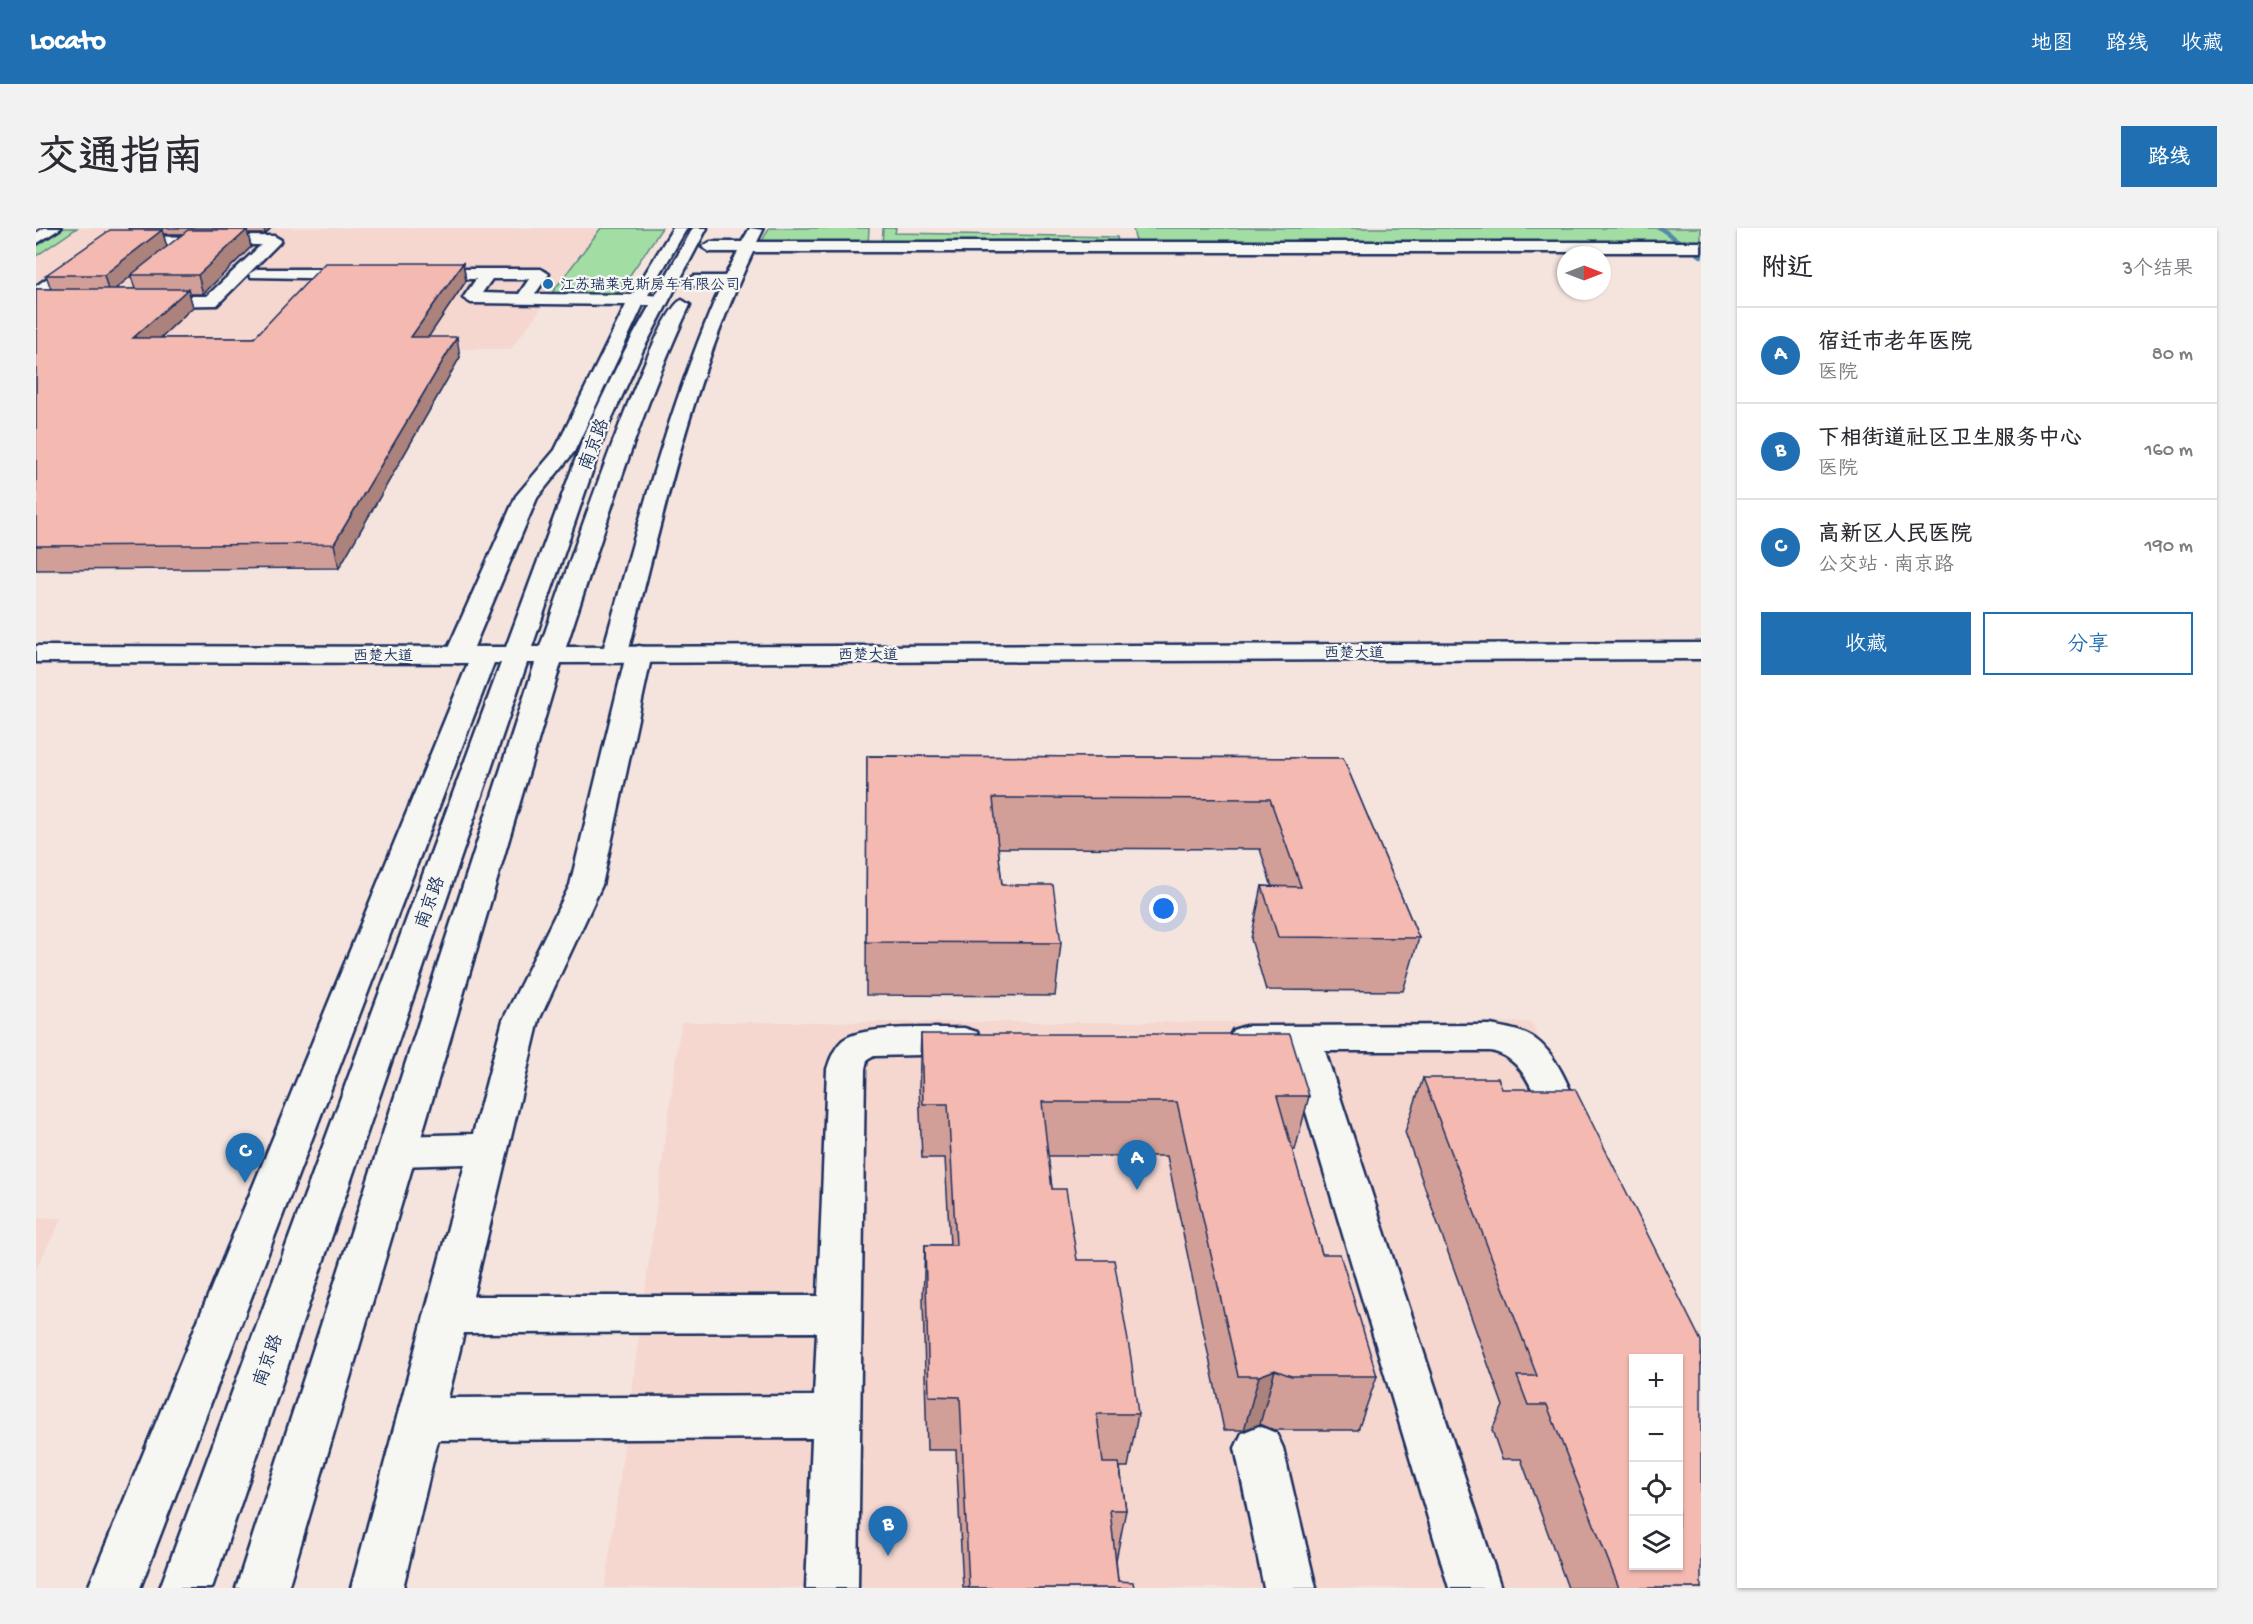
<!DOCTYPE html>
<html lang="zh">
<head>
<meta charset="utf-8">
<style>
  :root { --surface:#fff; --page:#f2f2f3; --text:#2b2b33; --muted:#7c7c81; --line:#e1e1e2; --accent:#1f6fb2 }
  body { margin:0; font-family:"Gochi Hand","LXGW WenKai TC",sans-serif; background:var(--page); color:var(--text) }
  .controls { position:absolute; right:18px; bottom:18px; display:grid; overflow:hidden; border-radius:0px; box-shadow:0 2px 4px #0004 }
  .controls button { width:54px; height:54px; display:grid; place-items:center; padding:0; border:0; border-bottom:2px solid var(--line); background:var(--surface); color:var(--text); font:30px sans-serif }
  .compass { position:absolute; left:1521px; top:18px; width:54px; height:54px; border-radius:50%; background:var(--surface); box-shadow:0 2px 4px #0004; rotate:90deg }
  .you { position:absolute; left:1128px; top:681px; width:21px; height:21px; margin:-15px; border:4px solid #fff; border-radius:50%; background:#1a73e8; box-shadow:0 0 0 9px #1a73e833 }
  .badge { display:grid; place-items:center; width:39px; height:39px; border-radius:50%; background:var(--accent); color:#fff; font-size:20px; font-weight:700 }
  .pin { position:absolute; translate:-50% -50px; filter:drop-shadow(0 2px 3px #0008) }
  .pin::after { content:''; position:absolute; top:32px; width:21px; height:18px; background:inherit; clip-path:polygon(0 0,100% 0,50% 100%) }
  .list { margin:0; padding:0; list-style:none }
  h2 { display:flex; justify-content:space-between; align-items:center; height:78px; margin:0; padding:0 24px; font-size:26px }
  h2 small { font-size:20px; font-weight:400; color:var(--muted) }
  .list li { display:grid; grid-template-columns:39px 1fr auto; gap:18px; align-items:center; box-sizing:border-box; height:96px; padding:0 24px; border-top:2px solid var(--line) }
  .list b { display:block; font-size:22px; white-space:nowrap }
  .list p { margin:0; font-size:20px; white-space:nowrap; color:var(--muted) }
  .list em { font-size:20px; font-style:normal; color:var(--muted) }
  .actions { display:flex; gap:12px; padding:18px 24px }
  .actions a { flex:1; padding:14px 0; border:2px solid var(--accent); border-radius:0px; text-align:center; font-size:21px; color:var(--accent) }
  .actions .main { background:var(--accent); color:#fff }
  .icon { flex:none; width:33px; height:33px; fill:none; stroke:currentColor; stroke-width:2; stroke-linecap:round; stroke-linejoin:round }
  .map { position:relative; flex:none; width:1665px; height:1360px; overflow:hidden; border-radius:0px }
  header { display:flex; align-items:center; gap:36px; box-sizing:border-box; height:84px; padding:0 30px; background:var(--accent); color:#fff }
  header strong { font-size:28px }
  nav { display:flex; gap:33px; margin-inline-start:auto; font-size:21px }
  .intro { display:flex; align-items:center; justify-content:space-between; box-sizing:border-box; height:144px; padding:0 36px }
  h1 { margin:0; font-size:42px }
  .button { padding:15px 27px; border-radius:0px; background:var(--accent); color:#fff; font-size:21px; font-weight:700 }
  main { display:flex; gap:36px; padding:0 36px }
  aside { flex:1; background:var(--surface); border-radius:0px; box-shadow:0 2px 4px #0004 }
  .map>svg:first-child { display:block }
  .built { fill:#f5d7d0; fill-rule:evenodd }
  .green { fill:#a2dea4; stroke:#5e8681; stroke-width:1.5 }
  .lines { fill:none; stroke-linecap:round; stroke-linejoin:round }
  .stream { stroke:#5489a8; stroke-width:4.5 }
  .minor-casing { stroke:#1b2f5e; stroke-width:5 }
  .major-casing { stroke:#1b2f5e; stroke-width:5 }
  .minor { fill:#f6f6f2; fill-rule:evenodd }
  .major { fill:#f6f6f2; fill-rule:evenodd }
  .wall { fill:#d29f98; stroke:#1b2f5e; stroke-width:1.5; fill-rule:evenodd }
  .shaded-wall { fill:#ab827c; stroke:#1b2f5e; stroke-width:1.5 }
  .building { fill:#f4b9b1; stroke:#1b2f5e; stroke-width:1.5; fill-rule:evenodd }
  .poi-dot { fill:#1f6fb2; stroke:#f6f6f2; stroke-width:2 }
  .labels { text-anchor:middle; stroke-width:4.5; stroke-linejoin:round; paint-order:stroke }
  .far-poi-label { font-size:15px; fill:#1b2f5e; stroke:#f6f6f2; text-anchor:start }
  .far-street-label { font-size:15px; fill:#1b2f5e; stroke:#f6f6f2 }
  .street-label { font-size:18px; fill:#1b2f5e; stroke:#f6f6f2 }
</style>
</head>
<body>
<header>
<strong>Locato</strong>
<nav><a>地图</a><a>路线</a><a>收藏</a></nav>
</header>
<div class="intro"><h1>交通指南</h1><a class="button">路线</a></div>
<main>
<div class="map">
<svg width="1665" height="1360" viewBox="0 0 1665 1360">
  <rect width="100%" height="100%" fill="#f5e4de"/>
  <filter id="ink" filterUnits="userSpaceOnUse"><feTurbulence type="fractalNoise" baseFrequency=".0167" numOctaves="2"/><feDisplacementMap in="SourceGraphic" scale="12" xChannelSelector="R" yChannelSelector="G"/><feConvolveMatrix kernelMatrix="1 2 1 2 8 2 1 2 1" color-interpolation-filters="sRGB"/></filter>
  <g filter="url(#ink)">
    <g class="built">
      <path d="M41 0H565L475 121 0 120V28Z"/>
      <path d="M645 794H1495L1665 1136V1360H569ZM1598 1130H1642V1338H1598Z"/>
      <path d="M0 990H26L0 1041Z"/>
    </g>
    <g class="green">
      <path d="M28 0H41L0 28V19Z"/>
      <path d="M565 0H626L581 66H515Z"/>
      <path d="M733 0H833L832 18 725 15Z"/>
      <path d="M847 0H860L859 5 1081 9 1083 18H846Z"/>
      <path d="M1097 0H1665V16H1100Z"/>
    </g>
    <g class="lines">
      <g class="stream">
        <path d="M1624 0 1647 16"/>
        <path d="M1658 23 1665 28"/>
      </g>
      <g class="minor-casing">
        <g id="minor">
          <path d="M8 0H25L0 16V5Z"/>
          <path d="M637 0H651L612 67 625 68 627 72 619 77H607L538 224 501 270 435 426 439 421 448 419 457 421 461 427 104 1360H52L435 428 431 433 422 435 413 433 409 427 480 268 519 222 590 77 435 75 427 70 440 51H385L377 46 385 41H505L513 46 499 66 596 67ZM456 51H493L483 66 446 65Z"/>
          <path d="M714 0 727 2 721 14H1665V24H717C657 149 627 287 593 421L603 418 612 420 616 426 566 657 503 792 437 1068H782L791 841C794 831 799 819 807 812 829 796 899 801 928 800L941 804 946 813 941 822 928 826 838 828 831 832 829 841 822 1360H770L776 1210 402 1212 367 1360H315L429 936 361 938 347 934 341 923 347 912 361 908 437 906 467 792 534 657 589 431 579 434 570 432 566 426C601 301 633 177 685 58H658L650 53 658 48H689L702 24H674L666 19 674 14H706ZM781 1104 778 1168 412 1170 428 1105Z"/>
          <path d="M238 8 245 12 243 15 181 77 111 78 103 73 111 68H171L225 17H78L6 69 0 71V58L69 10 74 9Z"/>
          <path d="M221 41H322L330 46 322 51 215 49 213 46Z"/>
          <path d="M1454 797C1469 800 1487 802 1499 811 1524 828 1539 875 1551 901L1546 911 1532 915 1518 911C1501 880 1494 830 1454 823H1289L1465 1360H1413L1252 824H1210L1197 820 1192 811 1197 802 1210 798Z"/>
          <path d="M1223 1198 1240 1205 1247 1220 1280 1360H1228L1199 1220 1206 1205Z"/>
        </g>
      </g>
      <g class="major-casing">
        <path id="major" d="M657 0H671L607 122 570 203 496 419H504C520 375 618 79 646 72L654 77C602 187 568 304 530 419L1665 415V431L525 435 252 1360H200L499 435H491L176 1360H124L465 435 0 434V418L470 419 550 203 589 122Z"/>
      </g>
      <use href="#minor" class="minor"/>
      <use href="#major" class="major"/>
    </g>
    <g class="wall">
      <path d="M92 0H235L229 6H212L215 19 167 66H153L157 79 124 110H218L427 35 430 53 392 109 424 129 303 340 0 342V61H15L10 47 93 2ZM127 6H147L131 19ZM95 48 99 61H79Z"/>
      <path d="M831 528 1307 530 1383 710 1367 763 1230 762 1215 711 1226 658 1236 659 1224 621 962 620 966 657 1025 715 1019 768 830 767Z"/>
      <path d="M885 806 1273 868 1259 922H1256L1286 1026 1341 1148 1322 1202H1238L1224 1196 1208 1202H1188L1131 928H1012L1016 961 1041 1032 1102 1186 1092 1239H1084L1090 1282 1080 1332 1082 1353 1098 1360H927L920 1222H891L887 1071 889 1017H914L909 930H886L883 860Z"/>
      <path d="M1387 850 1665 1360H1532L1485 1231H1466L1456 1202 1467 1178 1369 904Z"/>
    </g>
    <g class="shaded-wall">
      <path d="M228 0H235L229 6Z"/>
      <path d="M126 2 131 19 73 66 68 47Z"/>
      <path d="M211 2 215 19 167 66 162 47Z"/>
      <path d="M427 35 430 53 379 129 375 109Z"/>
      <path d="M152 61 157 79 103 130 97 110Z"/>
      <path d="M421 109 424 129 303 340 298 316Z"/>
      <path d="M1239 1142 1224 1196 1208 1202 1223 1148Z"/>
    </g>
    <g class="building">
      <path d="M74 2H126L68 47H10Z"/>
      <path d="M152 2H211L162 47H95Z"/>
      <path d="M289 35H427L375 109H421L298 316 0 318V61H152L97 110H218Z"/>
      <path d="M831 528 1307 530 1383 710 1242 709 1226 658 1265 659 1234 571 957 570 966 657H1017L1025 715 830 714Z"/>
      <path d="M885 806H1254L1273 868H1241L1286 1026H1304L1341 1148H1255L1239 1142 1223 1148H1202L1141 874H1006L1016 961H1030L1041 1032H1078L1095 1130 1102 1186H1061L1067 1235H1083L1090 1282H1074L1082 1353 1097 1354 1098 1360H933L924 1169 893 1168 889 1017H920L912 876H887Z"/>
      <path d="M1387 850H1462L1466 861H1539L1665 1113V1360H1583L1511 1177H1492L1481 1148H1501ZM1598 1131H1642V1338H1598Z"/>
    </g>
  </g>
  <circle class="poi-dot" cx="512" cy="56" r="6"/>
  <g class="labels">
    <g class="far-poi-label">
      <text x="524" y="61">江苏瑞莱克斯房车有限公司</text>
    </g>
    <g class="far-street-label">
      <text x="1318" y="429">西楚大道</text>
      <text x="832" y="431">西楚大道</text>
      <text x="347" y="432">西楚大道</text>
    </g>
    <g class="street-label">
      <text transform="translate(557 216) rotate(-69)" y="6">南京路</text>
      <text transform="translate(393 674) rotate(-70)" y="6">南京路</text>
      <text transform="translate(231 1132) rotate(-70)" y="6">南京路</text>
    </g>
  </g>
</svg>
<div class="controls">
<button>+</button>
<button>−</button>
<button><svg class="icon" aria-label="locate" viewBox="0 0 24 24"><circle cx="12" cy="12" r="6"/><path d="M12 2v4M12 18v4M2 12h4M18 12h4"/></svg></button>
<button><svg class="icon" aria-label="layers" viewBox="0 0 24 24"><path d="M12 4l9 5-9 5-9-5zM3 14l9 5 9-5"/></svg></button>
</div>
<svg class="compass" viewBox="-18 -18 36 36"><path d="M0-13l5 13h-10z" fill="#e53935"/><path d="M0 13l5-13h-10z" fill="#7c7c81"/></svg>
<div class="you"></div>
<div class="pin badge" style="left:1101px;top:962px">A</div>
<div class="pin badge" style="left:852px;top:1328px">B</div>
<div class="pin badge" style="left:209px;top:955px">C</div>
</div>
<aside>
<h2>附近<small>3个结果</small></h2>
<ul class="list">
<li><span class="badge">A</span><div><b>宿迁市老年医院</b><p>医院</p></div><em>80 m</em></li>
<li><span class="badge">B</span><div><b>下相街道社区卫生服务中心</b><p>医院</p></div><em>160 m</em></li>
<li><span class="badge">C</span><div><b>高新区人民医院</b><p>公交站 · 南京路</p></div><em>190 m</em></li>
</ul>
<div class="actions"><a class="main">收藏</a><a>分享</a></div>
</aside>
</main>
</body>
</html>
